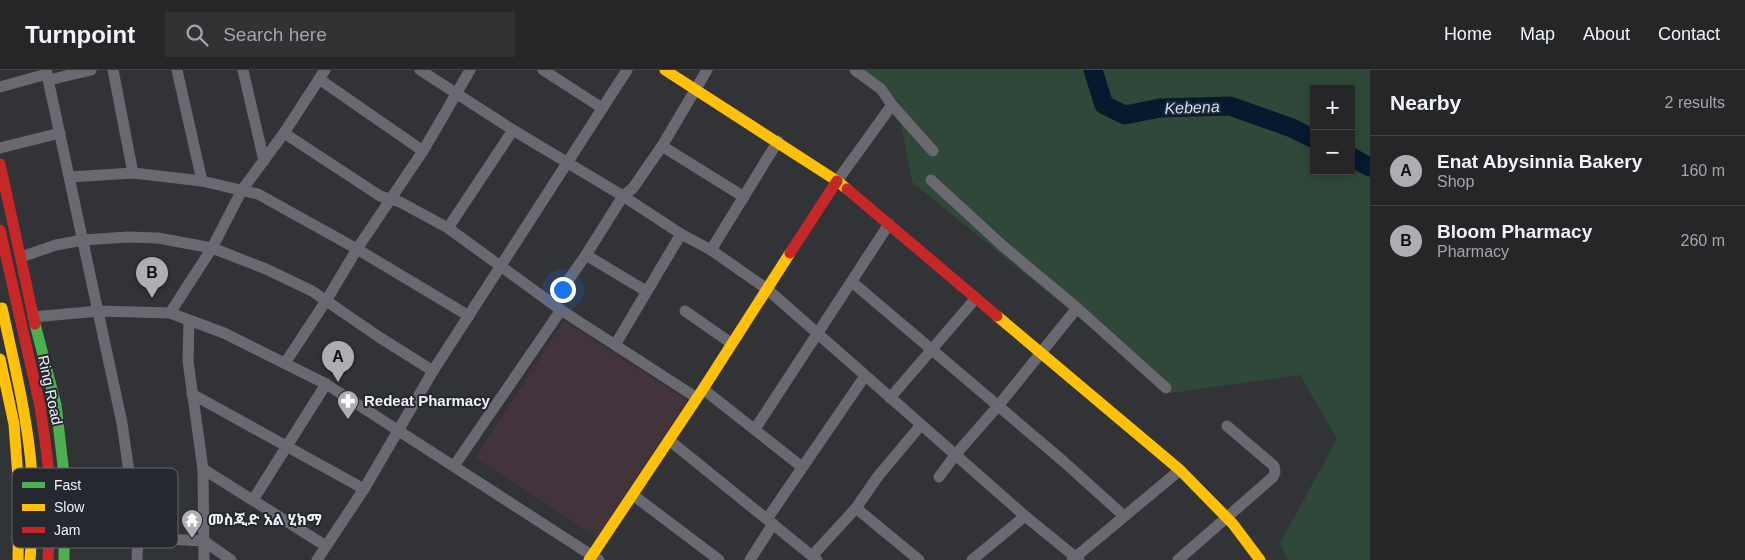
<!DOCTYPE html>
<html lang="en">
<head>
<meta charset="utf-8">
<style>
  :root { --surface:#252628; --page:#313234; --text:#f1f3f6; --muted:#a3a5a8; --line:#424345; --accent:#acaeb2 }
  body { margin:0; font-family:Arial,"Noto Sans Ethiopic",sans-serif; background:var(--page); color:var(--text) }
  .controls { position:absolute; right:15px; top:15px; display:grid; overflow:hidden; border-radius:0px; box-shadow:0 2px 12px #0003 }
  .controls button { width:45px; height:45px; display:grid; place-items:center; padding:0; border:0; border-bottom:1px solid var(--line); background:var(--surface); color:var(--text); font:25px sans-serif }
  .you { position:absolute; left:562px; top:219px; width:18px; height:18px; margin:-12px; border:4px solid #fff; border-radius:50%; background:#1a73e8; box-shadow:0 0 0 8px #1a73e833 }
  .badge { display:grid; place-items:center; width:32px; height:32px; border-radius:50%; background:var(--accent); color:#111; font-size:16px; font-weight:700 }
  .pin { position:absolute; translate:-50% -41px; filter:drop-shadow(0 1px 2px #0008) }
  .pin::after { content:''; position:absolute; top:26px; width:18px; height:15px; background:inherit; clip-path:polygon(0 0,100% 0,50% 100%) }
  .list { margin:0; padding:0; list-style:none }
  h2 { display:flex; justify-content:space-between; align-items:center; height:65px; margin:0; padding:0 20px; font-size:21px }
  h2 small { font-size:16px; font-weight:400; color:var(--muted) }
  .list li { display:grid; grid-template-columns:32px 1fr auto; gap:15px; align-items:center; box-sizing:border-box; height:70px; padding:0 20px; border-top:1px solid var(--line) }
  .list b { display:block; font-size:19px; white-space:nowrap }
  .list p { margin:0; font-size:16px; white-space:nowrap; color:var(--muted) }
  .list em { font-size:16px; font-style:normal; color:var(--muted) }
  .icon { flex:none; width:28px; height:28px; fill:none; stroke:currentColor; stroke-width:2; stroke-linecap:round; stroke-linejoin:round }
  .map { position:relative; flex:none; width:1370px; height:490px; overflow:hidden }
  header { display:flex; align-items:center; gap:30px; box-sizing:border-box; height:70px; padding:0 25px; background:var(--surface); border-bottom:1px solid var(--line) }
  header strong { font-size:24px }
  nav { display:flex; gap:28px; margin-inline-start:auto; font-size:18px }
  .search { width:350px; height:45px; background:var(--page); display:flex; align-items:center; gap:12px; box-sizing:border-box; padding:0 18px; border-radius:0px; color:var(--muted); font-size:19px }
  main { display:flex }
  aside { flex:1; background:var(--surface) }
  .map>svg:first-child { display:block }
  .education { fill:#43333c }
  .green { fill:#2f4839; fill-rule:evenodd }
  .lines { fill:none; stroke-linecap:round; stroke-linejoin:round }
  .river { stroke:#07192f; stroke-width:19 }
  .street { stroke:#6a6972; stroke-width:11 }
  .fast { stroke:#4caf50; stroke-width:11 }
  .slow { stroke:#ffc107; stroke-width:11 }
  .jam { stroke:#c62828; stroke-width:11 }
  .labels { text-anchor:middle; stroke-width:4; stroke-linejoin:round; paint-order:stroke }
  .street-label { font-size:15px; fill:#eff1f5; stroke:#25282e }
  .poi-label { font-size:15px; font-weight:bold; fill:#eff1f5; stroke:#25282e; text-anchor:start }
  .water-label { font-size:16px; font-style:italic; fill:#c5defd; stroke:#25282e }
  .key { fill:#25282e; stroke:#62646a; stroke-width:1 }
  .key-label { font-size:14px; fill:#eff1f5 }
</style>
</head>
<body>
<header>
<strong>Turnpoint</strong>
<div class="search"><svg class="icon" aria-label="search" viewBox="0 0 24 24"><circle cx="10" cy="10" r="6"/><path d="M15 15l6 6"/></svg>Search here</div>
<nav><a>Home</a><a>Map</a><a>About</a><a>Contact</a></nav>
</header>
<main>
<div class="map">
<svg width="1370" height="490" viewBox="0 0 1370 490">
  <rect width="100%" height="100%" fill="#313336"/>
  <path class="education" d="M564 251 687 330 597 467 475 388Z"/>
  <path class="green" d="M850 0H1370V490H1288L1280 473 1337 369 1300 305 1171 323 912 112 897 31ZM1314 19H1351V101H1314Z"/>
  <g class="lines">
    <g class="river">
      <path d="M1093 0 1104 35 1125 45 1160 38 1230 36 1292 58 1314 69"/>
      <path d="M1351 87 1370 97"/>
    </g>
    <g class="street">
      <path d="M46 0 122 353 138 465 137 490"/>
      <path d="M113 0 133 103"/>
      <path d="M177 0 202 111"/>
      <path d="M243 0 264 91"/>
      <path d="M420 0 513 60 623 126 681 164 711 180 767 219 1025 446 1079 490"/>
      <path d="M543 0 602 38"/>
      <path d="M855 0 881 19 892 35 933 81"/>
      <path d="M319 9 423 81"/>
      <path d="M49 10 91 0"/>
      <path d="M0 17 47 4"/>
      <path d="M284 63 380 126 400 132 448 158 561 240 697 328"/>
      <path d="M662 76 744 127"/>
      <path d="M0 78 60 63"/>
      <path d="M70 107 133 103 202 111 258 124 357 179 469 246"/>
      <path d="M931 110 1004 177 1077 238 1166 318"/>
      <path d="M837 111 892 35"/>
      <path d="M448 158 513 60"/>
      <path d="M711 180 778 71"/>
      <path d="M586 185 646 221"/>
      <path d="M21 187 56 175 83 170 128 167 158 168 212 178 266 199 312 221 379 267 433 301"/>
      <path d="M852 212 1063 391 1124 446"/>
      <path d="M552 233 586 185 623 126 633 118 662 76 707 0"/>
      <path d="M685 241 731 273"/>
      <path d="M170 243 212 178 242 120 284 63 325 0"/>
      <path d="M33 247 99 241 170 243 224 263 326 314 599 490"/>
      <path d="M189 250 188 291 203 399 204 490"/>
      <path d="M615 275 681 164"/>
      <path d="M285 293 326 231 357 179 423 81 470 0"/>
      <path d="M703 319 802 397"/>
      <path d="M192 324 364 419"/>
      <path d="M890 328 976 228"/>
      <path d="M755 359 889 154"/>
      <path d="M669 370 817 490"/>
      <path d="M454 396 561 240"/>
      <path d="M203 399 326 476"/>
      <path d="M939 407 956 384 998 336 1077 238"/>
      <path d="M633 425 719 490"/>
      <path d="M253 430 326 314"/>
      <path d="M767 449 865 306"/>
      <path d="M138 465 165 469 204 471 231 490"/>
      <path d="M812 486 856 438"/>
      <path d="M317 490 364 419 433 301 627 0"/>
      <path d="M750 490 773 454"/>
      <path d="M919 490 856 438 879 405 921 355"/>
      <path d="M972 490 1025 446"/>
      <path d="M1072 490 1180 400"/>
      <path d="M1178 490 1273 407 1275 402 1274 396 1227 356"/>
    </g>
    <path class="fast" d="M35 254 56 335 65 413 64 490"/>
    <g class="slow">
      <path d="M665 0 837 111 847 119"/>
      <path d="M2 238C14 293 28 349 32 405 34 433 32 462 30 490"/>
      <path d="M997 246 1180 400 1233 454 1260 490"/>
      <path d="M0 289 14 354 19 422 18 490"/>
      <path d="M589 490 703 319 790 183"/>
    </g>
    <g class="jam">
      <path d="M0 94 35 254"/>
      <path d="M847 119 997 246"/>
      <path d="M0 160 40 336 45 370 49 403 50 445 48 490"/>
      <path d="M790 183 837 111"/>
    </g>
  </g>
  <defs>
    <g id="pharmacy-pin" transform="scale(1.125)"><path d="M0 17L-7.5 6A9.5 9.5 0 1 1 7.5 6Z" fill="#acaeb2" stroke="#25282e"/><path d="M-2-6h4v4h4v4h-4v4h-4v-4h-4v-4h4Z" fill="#fff"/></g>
    <g id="temple-pin" transform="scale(1.125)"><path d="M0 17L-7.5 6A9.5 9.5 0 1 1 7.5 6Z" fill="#acaeb2" stroke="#25282e"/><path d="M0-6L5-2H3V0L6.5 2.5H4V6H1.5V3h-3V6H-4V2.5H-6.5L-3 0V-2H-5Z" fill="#fff"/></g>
  </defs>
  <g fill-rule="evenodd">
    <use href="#pharmacy-pin" x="348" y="331"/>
    <use href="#temple-pin" x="192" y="450"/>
  </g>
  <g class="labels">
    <g class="street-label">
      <text transform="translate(50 320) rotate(78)" y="5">Ring Road</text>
    </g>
    <g class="poi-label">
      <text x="364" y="336">Redeat Pharmacy</text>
      <text x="208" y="455">መስጂድ አል ሂክማ</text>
    </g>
    <g class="water-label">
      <text transform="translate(1192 37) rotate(-2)" y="6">Kebena</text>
    </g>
  </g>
  <rect x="12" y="398" width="166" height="80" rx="8" class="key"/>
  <rect x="22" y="412" width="23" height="6" fill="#4caf50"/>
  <rect x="22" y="434" width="23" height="7" fill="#ffc107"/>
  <rect x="22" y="457" width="23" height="6" fill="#c62828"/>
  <g class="key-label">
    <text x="54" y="420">Fast</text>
    <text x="54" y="442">Slow</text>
    <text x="54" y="465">Jam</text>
  </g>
</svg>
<div class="controls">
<button>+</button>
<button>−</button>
</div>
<div class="you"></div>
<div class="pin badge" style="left:338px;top:312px">A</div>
<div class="pin badge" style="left:152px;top:228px">B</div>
</div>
<aside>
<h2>Nearby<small>2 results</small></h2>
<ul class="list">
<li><span class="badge">A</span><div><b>Enat Abysinnia Bakery</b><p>Shop</p></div><em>160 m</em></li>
<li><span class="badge">B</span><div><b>Bloom Pharmacy</b><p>Pharmacy</p></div><em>260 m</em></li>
</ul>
</aside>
</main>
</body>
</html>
